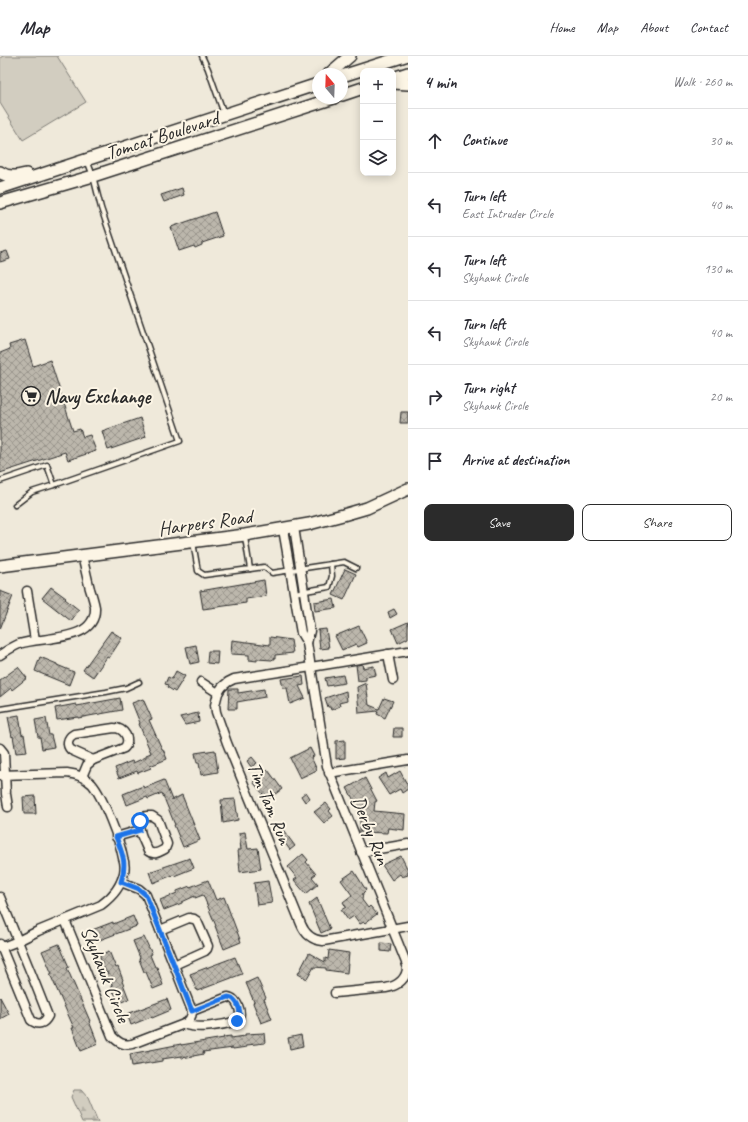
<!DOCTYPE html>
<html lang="en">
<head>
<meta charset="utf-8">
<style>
  :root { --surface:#fff; --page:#f7f7f7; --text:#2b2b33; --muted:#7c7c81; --line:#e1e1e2; --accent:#2b2b2b }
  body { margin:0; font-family:Caveat,sans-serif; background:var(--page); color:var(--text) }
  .controls { position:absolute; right:12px; top:12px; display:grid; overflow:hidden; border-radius:8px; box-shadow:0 2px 10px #0003 }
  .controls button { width:36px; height:36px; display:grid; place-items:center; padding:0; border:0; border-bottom:1px solid var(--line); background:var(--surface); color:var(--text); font:20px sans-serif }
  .compass { position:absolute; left:312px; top:12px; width:36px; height:36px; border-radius:50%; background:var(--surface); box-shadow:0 2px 10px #0003; rotate:341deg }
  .stop { position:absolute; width:12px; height:12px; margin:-9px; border:3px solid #1a73e8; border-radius:50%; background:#fff }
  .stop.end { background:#1a73e8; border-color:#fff; box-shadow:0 1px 4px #0008 }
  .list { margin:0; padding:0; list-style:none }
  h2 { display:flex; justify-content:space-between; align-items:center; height:52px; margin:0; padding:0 16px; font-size:17px }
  h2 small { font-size:13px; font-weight:400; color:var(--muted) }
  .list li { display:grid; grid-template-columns:26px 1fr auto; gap:12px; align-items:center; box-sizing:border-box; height:64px; padding:0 16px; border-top:1px solid var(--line) }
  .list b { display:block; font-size:15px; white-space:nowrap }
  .list p { margin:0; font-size:13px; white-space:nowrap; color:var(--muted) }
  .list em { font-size:13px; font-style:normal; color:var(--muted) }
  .actions { display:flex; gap:8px; padding:12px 16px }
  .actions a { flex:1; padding:9px 0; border:1px solid var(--accent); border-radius:8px; text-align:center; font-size:14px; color:var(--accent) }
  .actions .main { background:var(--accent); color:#fff }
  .icon { flex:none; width:22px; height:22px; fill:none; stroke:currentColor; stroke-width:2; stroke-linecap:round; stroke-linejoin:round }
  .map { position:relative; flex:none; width:408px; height:1066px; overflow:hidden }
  header { display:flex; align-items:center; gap:24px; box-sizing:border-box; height:56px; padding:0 20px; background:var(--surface); border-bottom:1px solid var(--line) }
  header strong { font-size:19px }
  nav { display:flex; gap:22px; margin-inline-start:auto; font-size:14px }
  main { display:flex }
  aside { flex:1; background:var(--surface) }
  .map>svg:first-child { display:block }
  .forest { fill:url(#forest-firs); stroke:#7e7c76 }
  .garden { fill:#d2cdc0; stroke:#7e7c76 }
  .building { fill:url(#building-cross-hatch); stroke:#2b2b2b }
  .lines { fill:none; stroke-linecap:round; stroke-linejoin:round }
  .lane-casing { stroke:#2b2b2b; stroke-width:7 }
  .street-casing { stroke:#2b2b2b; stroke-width:11 }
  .secondary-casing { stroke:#2b2b2b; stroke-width:14 }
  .lane { stroke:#fcf5e5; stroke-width:4 }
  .street { stroke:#fcf5e5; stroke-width:8 }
  .secondary { stroke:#fcf5e5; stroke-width:11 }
  .route { stroke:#1a73e8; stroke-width:5 }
  .labels { text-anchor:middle; stroke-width:4; stroke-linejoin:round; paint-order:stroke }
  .street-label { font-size:20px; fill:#2b2b2b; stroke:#fcf5e5 }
  .poi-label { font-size:20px; font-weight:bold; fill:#2b2b2b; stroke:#fcf5e5; text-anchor:start }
</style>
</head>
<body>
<header>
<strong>Map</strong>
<nav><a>Home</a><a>Map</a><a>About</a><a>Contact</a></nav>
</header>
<main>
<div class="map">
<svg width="408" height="1066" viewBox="0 0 408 1066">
  <defs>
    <pattern id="forest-firs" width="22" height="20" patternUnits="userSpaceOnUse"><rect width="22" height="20" fill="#d2cdc0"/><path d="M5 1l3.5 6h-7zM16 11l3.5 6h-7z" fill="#b4b0a5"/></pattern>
    <pattern id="building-cross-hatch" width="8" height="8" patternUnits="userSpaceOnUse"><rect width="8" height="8" fill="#bcb7ac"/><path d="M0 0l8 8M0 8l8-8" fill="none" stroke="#99958c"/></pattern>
  </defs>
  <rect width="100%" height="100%" fill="#efe9da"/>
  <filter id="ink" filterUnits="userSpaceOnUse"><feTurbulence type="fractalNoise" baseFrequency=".025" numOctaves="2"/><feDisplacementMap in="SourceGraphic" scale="8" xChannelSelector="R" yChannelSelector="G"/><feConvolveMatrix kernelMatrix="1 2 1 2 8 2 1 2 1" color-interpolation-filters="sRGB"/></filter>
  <g filter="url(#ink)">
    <path class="forest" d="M74 1034H81L88 1042 98 1066H82L71 1041Z"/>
    <path class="garden" d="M3 0H57L86 46 23 84 0 47V2Z"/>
    <g class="building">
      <path d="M182 132 184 139 164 146 161 139Z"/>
      <path d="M215 156 223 180 202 187V189L195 192 194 190 179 195 171 171Z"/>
      <path d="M7 195 10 203 0 206V197Z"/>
      <path d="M25 284 33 310 50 304 73 375 80 373 83 381 90 379 96 395 68 404 65 396 0 417V297L10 293 9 289Z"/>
      <path d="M401 356H408V367H400Z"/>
      <path d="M140 362 146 381 108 394 102 375Z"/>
      <path d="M345 513 356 518 344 544 333 539Z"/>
      <path d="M264 524 266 540 246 543V547L203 553 200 535Z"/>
      <path d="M51 531 66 542 65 543 79 554 71 565 42 542Z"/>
      <path d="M0 535 13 540 0 573Z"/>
      <path d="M334 543 336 552 315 555 314 546Z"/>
      <path d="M394 553 397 558 390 562 388 556Z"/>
      <path d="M408 566V582L398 587 392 573Z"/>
      <path d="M359 570 367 587 358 591 356 588 342 594 335 580Z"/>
      <path d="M326 573 329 592 320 593 318 574Z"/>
      <path d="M111 575 122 582 109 602 107 601 93 621 83 614Z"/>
      <path d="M270 581 291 584 293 597 275 599V603H273L272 604 257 603V605L249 604V599L231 598 232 584 270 589Z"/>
      <path d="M196 589 199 606 190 608 186 591Z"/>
      <path d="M208 595H218L217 608 207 607Z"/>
      <path d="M40 601 57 608V609L74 616 69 629 35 615Z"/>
      <path d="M362 608 363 612 374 610 376 619 366 621V624L358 625 356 609Z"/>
      <path d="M18 611 27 622 12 634 11 632 0 641V624Z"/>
      <path d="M176 615 185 620 175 636 167 631 168 629 165 628 168 621 172 623Z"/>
      <path d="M343 619 345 627 327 630 325 622Z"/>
      <path d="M303 620 304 629 299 630 305 642 290 648 287 632H283L281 623Z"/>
      <path d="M366 627 369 649 379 653 384 642 393 645 385 662 377 658 378 655 359 657 357 631Z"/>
      <path d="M229 633H238V637L264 633 265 641 237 646V653H228Z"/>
      <path d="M346 635 347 645 339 647 340 650 331 654 330 651H328L325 642Z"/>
      <path d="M120 642 122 654 78 662V661L57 664 55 652 76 648 77 650Z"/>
      <path d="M143 643 152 663 149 664 162 693H163L167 703 150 710 151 712 138 717 137 715 119 722 115 712 132 705 133 707 146 701V699L151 697 139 668 140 667 132 647Z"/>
      <path d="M198 657 199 666 185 669 180 661Z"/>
      <path d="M19 659 22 679 24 678 27 696 16 697 13 680 12 681 8 661Z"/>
      <path d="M46 662 49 679H51L54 691 42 693 40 681H38L35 664Z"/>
      <path d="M394 672H402V681H393Z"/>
      <path d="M345 684V702L336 703V685Z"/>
      <path d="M310 692 314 700 311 701 317 714 300 722 290 702Z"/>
      <path d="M215 694 218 716 201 719 199 707H197L195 697Z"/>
      <path d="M252 701 257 707 251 711 247 705Z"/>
      <path d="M268 714 282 733 266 745 261 739 263 738 253 726Z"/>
      <path d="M400 715 408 730V733L402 737 400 733 389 739 378 722 386 717 388 722Z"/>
      <path d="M365 722 377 745 375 746 374 755 405 758 404 774 388 772 387 777 360 776V755L347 732Z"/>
      <path d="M164 724 172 744 182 739 200 784 183 791 174 769H175L162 737 148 743 147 741 127 749 123 738 143 730 144 732Z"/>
      <path d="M306 736 310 742 305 746 301 740Z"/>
      <path d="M35 740 36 758H24L23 741Z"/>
      <path d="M235 743 238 764 223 767 221 744Z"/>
      <path d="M326 747 331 753 329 755 333 760 324 767 314 756Z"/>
      <path d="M281 771 295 790 290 794 276 775Z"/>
      <path d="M245 776 248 793 258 792 261 813 240 816 238 794H241L239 777Z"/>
      <path d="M303 798 308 804 306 806 316 818 312 821 318 828 306 838 294 824 297 822 288 811Z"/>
      <path d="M401 800 408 814V819L402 821 400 818 392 824 382 809Z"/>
      <path d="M190 802 194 812 174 820 173 819 153 827 149 816Z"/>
      <path d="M354 815 366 834 363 837 362 844 368 852 370 850 377 858 365 867 364 866 360 868 354 860 348 864 341 854 346 851 343 846 352 839 341 824Z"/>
      <path d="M208 824 216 844 224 841 241 886 224 893 215 870H216L203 839 195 842V840L182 846V847L164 854 160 844 177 837V835L190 830V831Z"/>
      <path d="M268 825 272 847 257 849 254 827Z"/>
      <path d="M317 842 330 873 321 877 309 848Z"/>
      <path d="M133 860 137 870 97 885 92 874 113 866V868Z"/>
      <path d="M144 881 152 898 150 899 155 911H157L163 929 153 933 146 916H144L139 903 140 902 133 885Z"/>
      <path d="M381 887 391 888 390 896 381 895Z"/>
      <path d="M59 888 69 911 67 912 90 965H89L98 988 81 995 72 972H74L50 918H52L42 895Z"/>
      <path d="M329 894 349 897 347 917 326 914V912L314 911 307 923 298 918 309 897 325 906V902L328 903Z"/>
      <path d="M109 895 116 912 118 911 123 924 122 925 129 943 119 947 114 936 113 937 111 930 112 929 107 916 106 917 99 899Z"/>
      <path d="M235 901 242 918 197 935 190 918Z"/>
      <path d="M257 922 266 942 264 943 272 963 261 967 253 947 254 946 246 927Z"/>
      <path d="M0 941 9 958 0 963Z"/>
      <path d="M167 943 171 954 152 962 151 961 131 969 127 958Z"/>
      <path d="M264 977 265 987 247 989V991L233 993V992L203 996 204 998 182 1002V1000L162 1003V1005L132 1010 130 998 181 988V989L224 982 223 981 231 980V982L245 980V978Z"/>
      <path d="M301 979 303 990 290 993 288 982Z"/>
    </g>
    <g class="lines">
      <g class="lane-casing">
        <g id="lane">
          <path d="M202 0 208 13 224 58"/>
          <path d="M0 425 47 409 54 429"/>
          <path d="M15 449 32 436 54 429 180 385 101 152 93 120 87 104"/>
          <path d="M193 486 198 515 204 519 250 513 245 481"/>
          <path d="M331 508 344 506 356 512"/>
          <path d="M250 513 264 511 272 517 331 508 332 520 329 531 294 537"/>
          <path d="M0 653 106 636 126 632 139 626"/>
        </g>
      </g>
      <g class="street-casing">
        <g id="street">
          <path d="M294 471 310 575 307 587"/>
          <path d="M283 473 301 577 307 587 327 710 407 909C408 922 398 930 386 932L335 937"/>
          <path d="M27 535 35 584"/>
          <path d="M408 595 311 611 234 623 228 626 222 631 218 637 215 649 216 656 227 687 301 868C305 878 312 884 323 885L408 870"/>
          <path d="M388 598 393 624"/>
          <path d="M0 599C6 595 12 591 19 588 42 580 97 587 95 551 94 546 92 539 90 533 87 522 85 511 82 500"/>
          <path d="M201 626 218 637"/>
          <path d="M114 672C124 672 132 684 124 692L93 704 71 694C66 689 67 682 74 678Z"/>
          <path d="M0 692 4 697 6 738 8 751"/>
          <path d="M329 717 408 704"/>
          <path d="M0 719 67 717C76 718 85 721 92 728 103 741 120 785 123 802 125 807 125 812 124 817 121 831 112 841 101 849L38 875 18 885 0 892"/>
          <path d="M82 721 87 709 93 704"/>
          <path d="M146 760H152L158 764 167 788 165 793C159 796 154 800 148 795 144 784 132 767 146 760Z"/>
          <path d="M116 781 140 774"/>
          <path d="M361 796 408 788"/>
          <path d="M121 826 139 833 146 839 174 909 192 955C192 961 190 965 184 968"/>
          <path d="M0 841 33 922 48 960C44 968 38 970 31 964L0 888"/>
          <path d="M65 864 112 980C118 986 123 990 132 988L184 968C197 974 224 969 237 965 244 958 237 942 228 941L192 955"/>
          <path d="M160 874 189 862 194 863 197 865 208 890 207 893 205 895 174 909"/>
        </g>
      </g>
      <g class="secondary-casing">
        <g id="secondary">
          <path d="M329 18 350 0"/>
          <path d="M342 20 405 0"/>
          <path d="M393 22 408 17"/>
          <path d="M393 27 408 28"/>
          <path d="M342 39 363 32"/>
          <path d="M0 116C8 122 17 120 26 118"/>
          <path d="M0 132 318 28"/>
          <path d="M0 147 93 120 334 42"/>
          <path d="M0 510 245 479 309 468 343 459 367 452 408 433"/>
        </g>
      </g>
      <use href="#lane" class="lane"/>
      <use href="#street" class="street"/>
      <use href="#secondary" class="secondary"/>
    </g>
  </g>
  <g class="lines" filter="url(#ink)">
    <path class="route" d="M140 765 139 769 140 774 116 781C123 799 127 807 121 826L139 833 146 839 174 909 192 955 228 941 232 942C238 946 243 958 237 965"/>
  </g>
  <defs>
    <g id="supermarket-ring" transform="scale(1)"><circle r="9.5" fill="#fcf5e5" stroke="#2b2b2b" stroke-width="1.5"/><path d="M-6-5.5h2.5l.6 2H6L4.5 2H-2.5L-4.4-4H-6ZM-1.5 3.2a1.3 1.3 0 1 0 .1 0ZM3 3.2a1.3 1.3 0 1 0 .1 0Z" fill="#2b2b2b"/></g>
  </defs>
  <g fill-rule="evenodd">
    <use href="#supermarket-ring" x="31" y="340"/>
  </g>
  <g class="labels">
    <g class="street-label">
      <text transform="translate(162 79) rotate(-18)" y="7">Tomcat Boulevard</text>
      <text transform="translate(205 466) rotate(-8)" y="7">Harpers Road</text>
      <text transform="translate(270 747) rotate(68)" y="7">Tim Tam Run</text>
      <text transform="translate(371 774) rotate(68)" y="7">Derby Run</text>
      <text transform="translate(106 918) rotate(68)" y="7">Skyhawk Circle</text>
    </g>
    <g class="poi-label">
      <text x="45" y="347">Navy Exchange</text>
    </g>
  </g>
</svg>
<div class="controls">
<button>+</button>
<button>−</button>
<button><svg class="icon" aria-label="layers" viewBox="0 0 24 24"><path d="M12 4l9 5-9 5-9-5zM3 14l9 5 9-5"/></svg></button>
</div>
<svg class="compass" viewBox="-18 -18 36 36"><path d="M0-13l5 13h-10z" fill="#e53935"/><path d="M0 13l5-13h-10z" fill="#7c7c81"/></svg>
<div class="stop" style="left:140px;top:765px"></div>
<div class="stop end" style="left:237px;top:965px"></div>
</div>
<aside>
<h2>4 min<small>Walk · 260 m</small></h2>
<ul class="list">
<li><svg class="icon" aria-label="ahead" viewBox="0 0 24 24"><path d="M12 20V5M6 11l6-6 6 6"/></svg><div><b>Continue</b></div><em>30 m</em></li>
<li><svg class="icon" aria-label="left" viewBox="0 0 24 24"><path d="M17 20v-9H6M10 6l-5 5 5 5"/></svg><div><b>Turn left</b><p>East Intruder Circle</p></div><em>40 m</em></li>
<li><svg class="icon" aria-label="left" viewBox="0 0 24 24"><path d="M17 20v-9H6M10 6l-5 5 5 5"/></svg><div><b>Turn left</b><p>Skyhawk Circle</p></div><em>130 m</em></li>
<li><svg class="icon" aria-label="left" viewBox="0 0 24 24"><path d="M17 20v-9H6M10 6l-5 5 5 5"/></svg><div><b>Turn left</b><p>Skyhawk Circle</p></div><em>40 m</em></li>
<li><svg class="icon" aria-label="right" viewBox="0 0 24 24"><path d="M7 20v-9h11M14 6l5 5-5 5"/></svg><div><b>Turn right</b><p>Skyhawk Circle</p></div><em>20 m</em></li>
<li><svg class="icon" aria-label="arrive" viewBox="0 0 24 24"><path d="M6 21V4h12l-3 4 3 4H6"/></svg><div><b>Arrive at destination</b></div></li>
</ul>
<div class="actions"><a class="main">Save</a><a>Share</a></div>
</aside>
</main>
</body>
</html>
